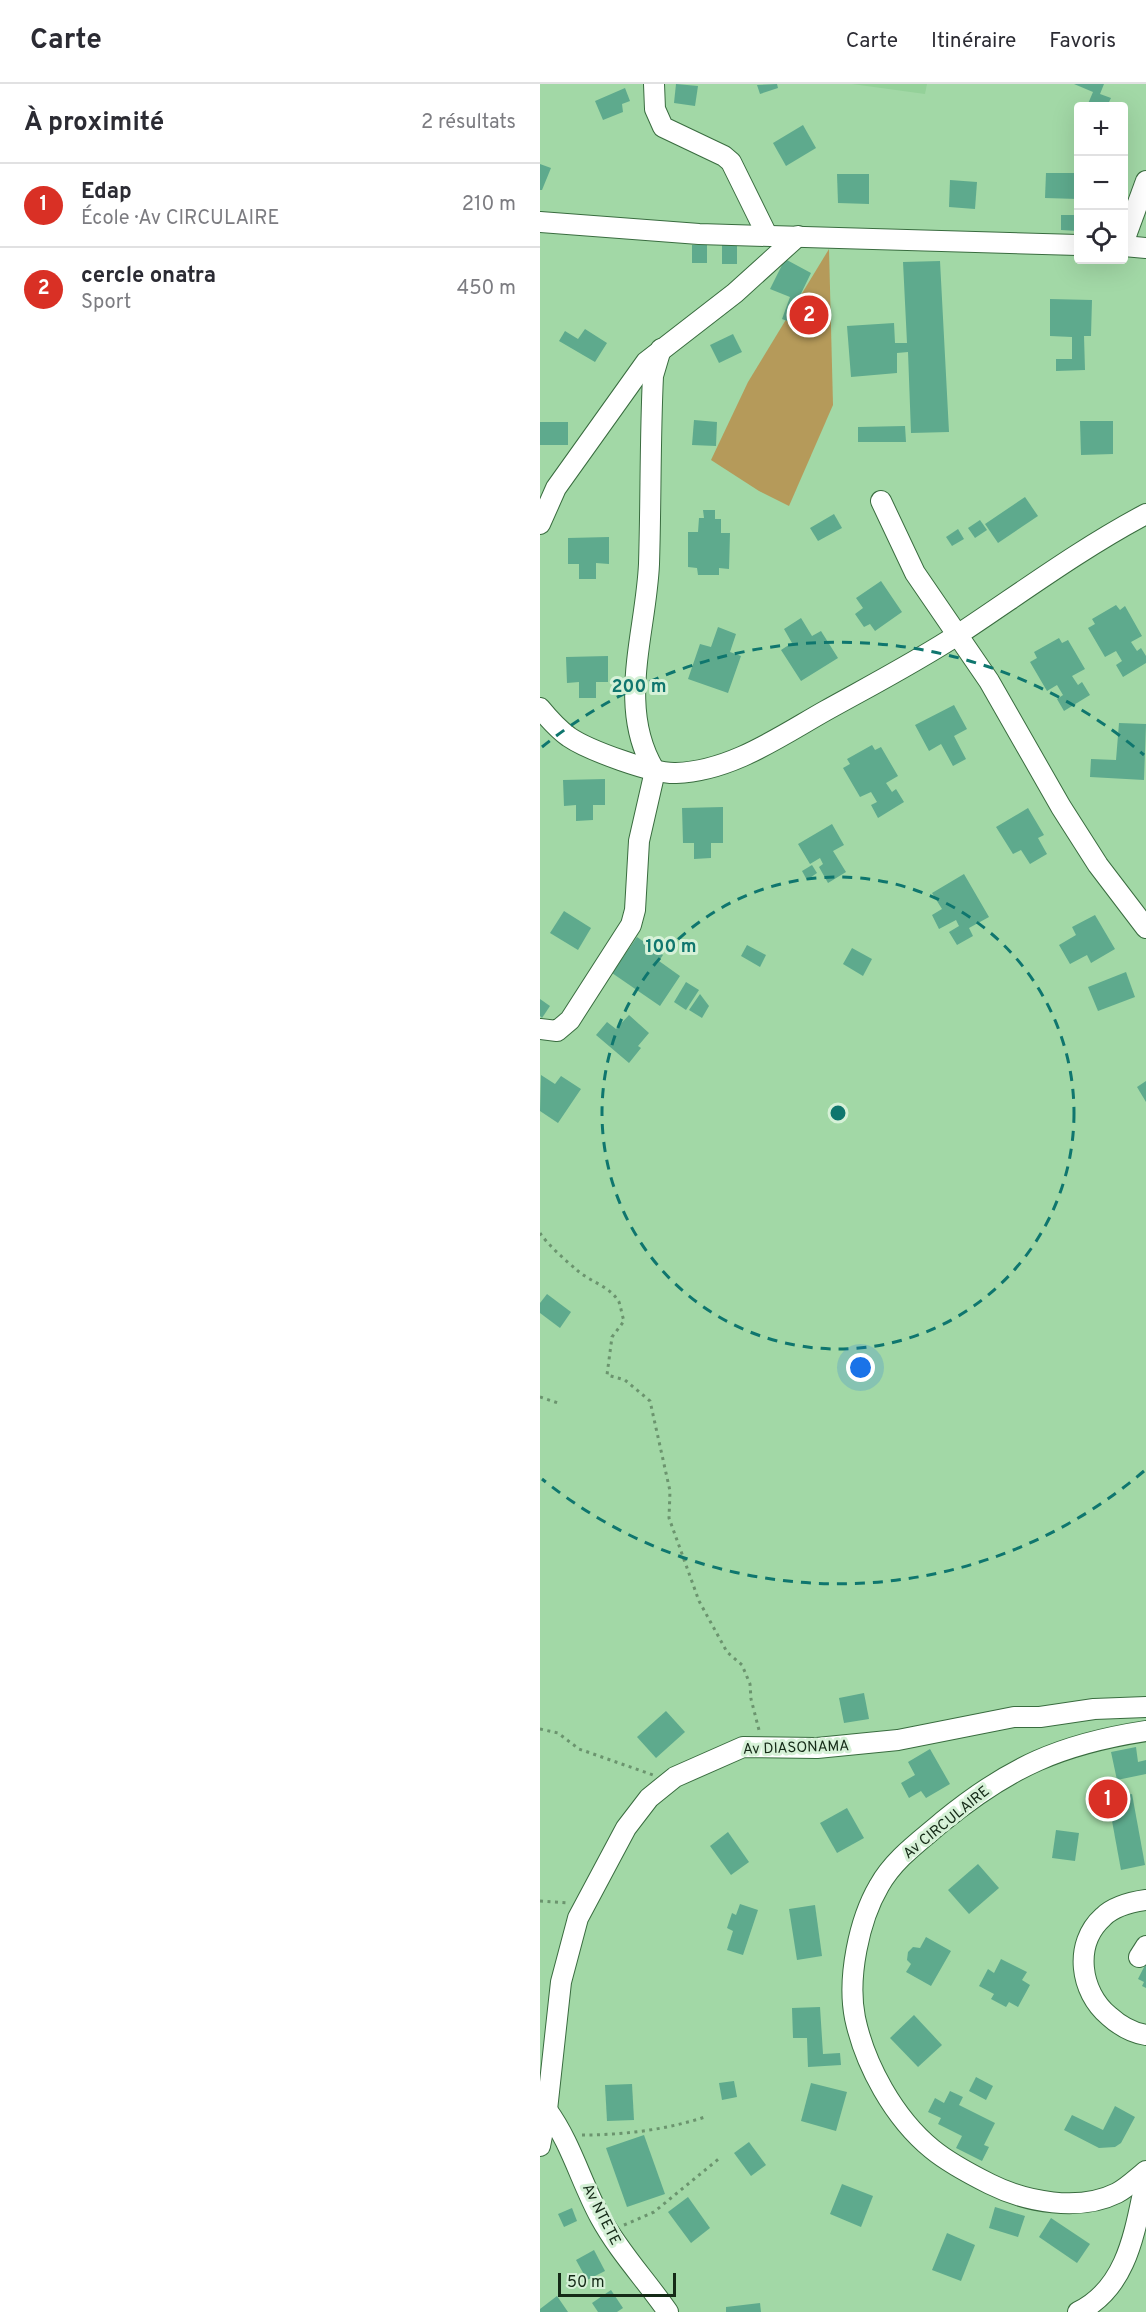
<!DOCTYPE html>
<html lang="fr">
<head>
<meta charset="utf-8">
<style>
  :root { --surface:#fff; --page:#f2f2f3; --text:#2b2b33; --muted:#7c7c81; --line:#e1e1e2; --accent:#d93025 }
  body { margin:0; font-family:Overpass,sans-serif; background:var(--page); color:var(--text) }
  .controls { position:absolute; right:18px; top:18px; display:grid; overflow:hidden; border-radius:6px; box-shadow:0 6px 24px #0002 }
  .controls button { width:54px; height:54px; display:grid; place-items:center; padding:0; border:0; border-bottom:2px solid var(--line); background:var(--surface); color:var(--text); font:30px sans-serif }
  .scale { position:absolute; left:18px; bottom:15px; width:118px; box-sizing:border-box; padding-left:6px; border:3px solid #152a17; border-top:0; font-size:16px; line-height:21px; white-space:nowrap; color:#152a17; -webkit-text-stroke:4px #d6f1d7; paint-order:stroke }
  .you { position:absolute; left:321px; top:1284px; width:21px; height:21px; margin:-15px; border:4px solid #fff; border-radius:50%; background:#1a73e8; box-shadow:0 0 0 9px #1a73e833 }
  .badge { display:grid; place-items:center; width:39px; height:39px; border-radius:50%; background:var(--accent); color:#fff; font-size:20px; font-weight:700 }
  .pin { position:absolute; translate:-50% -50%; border:3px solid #fff; box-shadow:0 2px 6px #0006 }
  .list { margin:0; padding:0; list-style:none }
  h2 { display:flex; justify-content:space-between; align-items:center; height:78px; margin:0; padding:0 24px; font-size:26px }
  h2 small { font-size:20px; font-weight:400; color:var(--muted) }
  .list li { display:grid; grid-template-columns:39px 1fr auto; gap:18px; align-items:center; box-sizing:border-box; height:84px; padding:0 24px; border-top:2px solid var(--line) }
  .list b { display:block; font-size:22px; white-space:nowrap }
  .list p { margin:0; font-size:20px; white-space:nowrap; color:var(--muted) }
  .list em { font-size:20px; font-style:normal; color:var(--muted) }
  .icon { flex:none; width:33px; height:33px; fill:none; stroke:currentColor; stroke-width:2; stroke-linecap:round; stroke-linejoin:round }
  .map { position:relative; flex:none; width:606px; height:2228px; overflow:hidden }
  header { display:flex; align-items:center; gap:36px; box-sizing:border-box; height:84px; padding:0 30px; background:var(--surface); border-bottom:2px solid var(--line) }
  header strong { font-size:28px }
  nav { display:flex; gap:33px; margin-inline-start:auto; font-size:21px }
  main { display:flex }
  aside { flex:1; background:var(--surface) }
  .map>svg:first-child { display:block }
  .built { fill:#94d199 }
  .green { fill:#b59a5a }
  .building { fill:#5eaa8d }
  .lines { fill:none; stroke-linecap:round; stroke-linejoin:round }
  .minor-casing { stroke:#396c3f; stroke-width:22 }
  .path { stroke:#6b946e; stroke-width:3; stroke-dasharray:3 4.5; stroke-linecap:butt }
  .minor { stroke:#fff; stroke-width:20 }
  .ring { fill:none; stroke:#0f766e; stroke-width:3; stroke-dasharray:10 8 }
  .labels { text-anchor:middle; stroke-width:6; stroke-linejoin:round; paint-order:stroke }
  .street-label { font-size:15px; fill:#152a17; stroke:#d6f1d7 }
  .centre { fill:#0f766e; stroke:#d6f1d7; stroke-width:3 }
  .ring-label { font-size:18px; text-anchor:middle; font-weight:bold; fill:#0f766e; stroke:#d6f1d7; stroke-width:6; stroke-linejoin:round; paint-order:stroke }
</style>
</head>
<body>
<header>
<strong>Carte</strong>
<nav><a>Carte</a><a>Itinéraire</a><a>Favoris</a></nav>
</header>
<main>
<aside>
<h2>À proximité<small>2 résultats</small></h2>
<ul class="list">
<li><span class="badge">1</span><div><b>Edap</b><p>École · Av CIRCULAIRE</p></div><em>210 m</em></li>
<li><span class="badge">2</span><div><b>cercle onatra</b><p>Sport</p></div><em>450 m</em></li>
</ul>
</aside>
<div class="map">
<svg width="606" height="2228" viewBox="0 0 606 2228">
  <rect width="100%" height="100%" fill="#a2d8a6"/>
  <path class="built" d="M312 0H387L385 10Z"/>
  <path class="green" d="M289 165 293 321 249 422 219 407 171 376 208 298Z"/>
  <g class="building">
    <path d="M136 0 158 2 155 22 134 19Z"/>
    <path d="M237 0 238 4 220 10 217 1Z"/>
    <path d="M534 0H564L560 10 571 14 567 22H547L553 8Z"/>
    <path d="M85 4 90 17 82 20 83 28 63 36 55 17Z"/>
    <path d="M263 41 276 64 246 82 233 59Z"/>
    <path d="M0 80 11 84 2 106H0Z"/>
    <path d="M506 89H538V115L505 114Z"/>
    <path d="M297 90H329V120L298 119Z"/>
    <path d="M410 96 437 98 435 125 409 123Z"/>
    <path d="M521 131H538V147L521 146Z"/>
    <rect x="152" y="161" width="15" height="18"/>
    <rect x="182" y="161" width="15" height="19"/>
    <path d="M245 175 271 189 256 220 261 223 255 240 242 235 250 213 230 205Z"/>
    <path d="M400 177 409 348 371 349 368 268 357 269V289L311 293 307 242 354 239 355 259H367L363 178Z"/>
    <path d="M510 215 552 216 551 252H544L545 286 516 287V275H532V253L510 252Z"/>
    <path d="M45 245 67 259 55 278 19 257 25 247 38 255Z"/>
    <path d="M193 250 202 268 179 279 170 261Z"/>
    <path d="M154 336 177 338 176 362 152 361Z"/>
    <path d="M540 337H573V370L541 371Z"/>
    <rect x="0" y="338" width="28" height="23"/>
    <path d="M365 342 366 358H318V343Z"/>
    <path d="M485 413 498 432 458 459 445 440Z"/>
    <path d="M163 426H175V435H181V449H190L189 485 179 484V491H158L157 484 148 483V448H158L159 434H164Z"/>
    <path d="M294 430 302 444 278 457 270 444Z"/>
    <path d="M440 436 447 446 435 454 428 444Z"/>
    <path d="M418 445 424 455 412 462 406 453Z"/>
    <path d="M69 453V480L56 479V495H39V480H28V454Z"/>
    <path d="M341 497 362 528 335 547 330 540 324 543 315 530 323 524 316 514Z"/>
    <path d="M576 521 580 526 585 522 602 552 591 558 597 567 601 564 606 572V579L583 593 576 581 582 577 576 567 565 573 548 544 555 540 552 535Z"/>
    <path d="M261 534 272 552 281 547 298 574 261 597 241 566 252 559 244 545Z"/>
    <path d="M178 543 196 550 190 568 201 572 188 609 148 595 160 560 171 563Z"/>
    <path d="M519 554 522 559 528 556 545 585 532 592 538 601 542 598 550 611 524 627 517 615 523 611 517 601 507 607 490 578 497 574 494 568Z"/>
    <path d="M68 572V598H56V614H39V598L27 599 26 573Z"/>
    <path d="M414 621 427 645 414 652 426 675 413 682 401 660 389 667 375 641Z"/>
    <path d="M579 639 606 640 604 696 550 693 551 675 576 676Z"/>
    <path d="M332 661 335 666 341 663 358 692 346 699 352 708 356 705 364 718 338 734 331 721 337 718 331 708 320 713 303 684 310 680 307 675Z"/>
    <path d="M65 695V721H53V736L36 737V721L24 722 23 696Z"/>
    <path d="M183 723V759H171V774L154 775V759H143L142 724Z"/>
    <path d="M488 724 504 751 498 754 507 770 490 780 481 766 473 770 456 743Z"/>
    <path d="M292 740 304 761 293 767 306 788 288 799 279 783 283 780 280 774 270 780 258 760Z"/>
    <path d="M272 781 277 789 267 796 262 787Z"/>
    <path d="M424 790 449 833 429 844 433 852 417 861 409 848 419 842 416 836 399 845 392 831 402 825 392 809Z"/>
    <path d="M24 827 51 844 38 866 10 849Z"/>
    <path d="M555 831 575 865 551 879 547 871 530 880 519 861 536 851 532 843Z"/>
    <path d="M97 853 123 871 119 877 140 892 120 922 72 889Z"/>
    <path d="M207 861 226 871 220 883 201 872Z"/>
    <path d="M312 864 332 875 323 892 303 880Z"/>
    <path d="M586 888 595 913 558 927 548 903Z"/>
    <path d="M146 898 159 906 146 926 134 918Z"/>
    <path d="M160 910 169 922 162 934 149 926Z"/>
    <path d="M0 915 10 922 2 934 0 932Z"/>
    <path d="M89 931 109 949 98 962 101 964 89 979 56 951 67 938 76 945Z"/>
    <path d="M1 991 15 1000 21 992 41 1005 18 1039 0 1027Z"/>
    <path d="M606 997V1018L597 1003Z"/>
    <path d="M7 1210 31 1228 20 1244 0 1229V1219Z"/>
    <path d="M324 1609 329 1635 304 1639 299 1614Z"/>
    <path d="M126 1627 145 1648 116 1674 97 1653Z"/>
    <path d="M596 1663 598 1678 606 1676V1690L577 1696 571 1668Z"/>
    <path d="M390 1665 410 1700 386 1714 381 1707 369 1714 361 1699 375 1691 368 1678Z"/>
    <path d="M592 1710 605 1781 581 1786 568 1715Z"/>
    <path d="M307 1724 324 1754 297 1769 280 1739Z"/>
    <path d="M516 1746 539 1749 535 1777 512 1774Z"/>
    <path d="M188 1748 209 1778 191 1791 170 1762Z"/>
    <path d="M438 1780 459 1804 429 1830 408 1806Z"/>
    <path d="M200 1820 218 1826 203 1871 187 1866 193 1847 187 1844 192 1829 196 1831Z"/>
    <path d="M275 1821 282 1872 257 1876 249 1825Z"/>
    <path d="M386 1853 411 1867 391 1902 366 1888 371 1880 367 1876 368 1868 373 1863 380 1864Z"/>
    <path d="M461 1875 487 1888 482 1896 490 1901 478 1923 469 1918 466 1923 451 1915 454 1910 439 1902 448 1885 454 1889Z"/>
    <path d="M606 1879V1904L602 1902 604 1898 598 1895Z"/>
    <path d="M280 1923 283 1970 300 1969 301 1981 268 1983 267 1954H253L252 1924Z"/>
    <path d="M374 1931 402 1961 378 1983 350 1954Z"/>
    <path d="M436 1993 453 2002 446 2016 429 2007Z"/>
    <path d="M194 1997 197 2013 182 2016 179 1999Z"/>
    <path d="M271 1999 307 2008 296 2047 261 2037Z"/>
    <path d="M92 2000 94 2036 67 2037 65 2001Z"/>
    <path d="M410 2007 423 2013 419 2021 455 2039 444 2061 449 2063 442 2077 416 2064 422 2052 398 2040 401 2034 388 2028 395 2014 404 2019Z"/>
    <path d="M575 2022 595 2033 581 2059 575 2063 559 2064 524 2046 532 2031 563 2046Z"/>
    <path d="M104 2051 125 2110 87 2123 66 2064Z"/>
    <path d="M209 2058 226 2081 211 2092 194 2069Z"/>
    <path d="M302 2100 333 2112 321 2143 290 2130Z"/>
    <path d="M148 2113 170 2144 151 2159 128 2128Z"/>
    <path d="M455 2123 485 2132 478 2153 449 2144Z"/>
    <path d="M32 2124 37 2137 24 2143 18 2130Z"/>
    <path d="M511 2134 550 2160 537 2179 499 2153Z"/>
    <path d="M407 2149 435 2161 421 2197 392 2186Z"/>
    <path d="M54 2166 65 2187 47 2196 36 2176Z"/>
    <path d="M71 2206 83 2224 77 2228H58L52 2219Z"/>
    <path d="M17 2212 28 2228H0V2225Z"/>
    <path d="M220 2219 221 2228H186V2223Z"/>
  </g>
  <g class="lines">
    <g class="minor-casing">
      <g id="minor">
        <path d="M114 0 115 25 123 43 184 72 191 78 227 151"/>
        <path d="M0 138 159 150 538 161"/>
        <path d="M584 157 606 97"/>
        <path d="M584 162 606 164"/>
        <path d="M341 417 375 489 449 597 521 723 558 781 606 844"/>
        <path d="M0 440 16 404 106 278 195 209 258 152"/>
        <path d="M0 624C9 635 18 645 29 653 48 666 113 690 136 689 191 687 239 653 285 627 330 602 376 578 419 550 481 509 540 465 606 430"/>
        <path d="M0 945 17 947 30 936 91 841 95 826 99 757 115 687C76 624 106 549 109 480 111 417 110 354 113 292L121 265"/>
        <path d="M606 1647C521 1660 469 1683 402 1738 380 1757 354 1775 339 1802 319 1836 307 1894 315 1934 325 1981 354 2034 392 2065 409 2079 430 2090 450 2100 486 2118 539 2128 577 2109 587 2104 597 2094 606 2087"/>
        <path d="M606 1816C592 1818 573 1823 563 1833 533 1860 540 1908 569 1932 579 1941 593 1949 606 1951"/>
        <path d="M599 1873 606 1862"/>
        <path d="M7 2026C31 2059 41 2098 60 2133 79 2168 106 2196 128 2228"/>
        <path d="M0 2062 7 2026 21 1898 38 1834 86 1744 109 1714 135 1693 203 1663 277 1664 358 1656 474 1633H500L554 1625 606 1623"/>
        <path d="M538 2228C589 2203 595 2144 606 2095"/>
      </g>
    </g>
    <g class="path">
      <path d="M0 1149C8 1161 25 1176 37 1186 50 1198 70 1202 79 1218 81 1224 82 1231 84 1237L72 1253 67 1291 85 1296 110 1317 130 1407 129 1434 159 1517 187 1568 202 1581 210 1600 211 1615 219 1646"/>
      <path d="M0 1313 18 1319"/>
      <path d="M0 1645 18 1649 39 1665 113 1691"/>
      <path d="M0 1817 28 1819"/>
      <path d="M42 2051C83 2051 125 2046 165 2033"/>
      <path d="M84 2141 114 2128 181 2073"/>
    </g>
    <use href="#minor" class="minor"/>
  </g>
  <g class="ring">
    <circle cx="298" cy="1029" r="236"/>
    <path d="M604 1387A471 471 0 0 1 2 1395M2 663A471 471 0 0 1 604 671"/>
  </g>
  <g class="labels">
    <g class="street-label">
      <text transform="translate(256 1663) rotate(-2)" y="5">Av DIASONAMA</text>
      <text transform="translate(406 1738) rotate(-39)" y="5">Av CIRCULAIRE</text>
      <text transform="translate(62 2130) rotate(63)" y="5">Av NTETE</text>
    </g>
  </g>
  <circle cx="298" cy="1029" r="9" class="centre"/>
  <g class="ring-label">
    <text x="99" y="608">200 m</text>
    <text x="131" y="868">100 m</text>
  </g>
</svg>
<div class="controls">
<button>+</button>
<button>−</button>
<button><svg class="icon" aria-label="locate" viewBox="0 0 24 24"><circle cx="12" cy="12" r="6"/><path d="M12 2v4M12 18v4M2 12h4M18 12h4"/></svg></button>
</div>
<div class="scale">50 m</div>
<div class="you"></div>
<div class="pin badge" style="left:568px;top:1715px">1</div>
<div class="pin badge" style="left:269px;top:231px">2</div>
</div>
</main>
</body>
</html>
